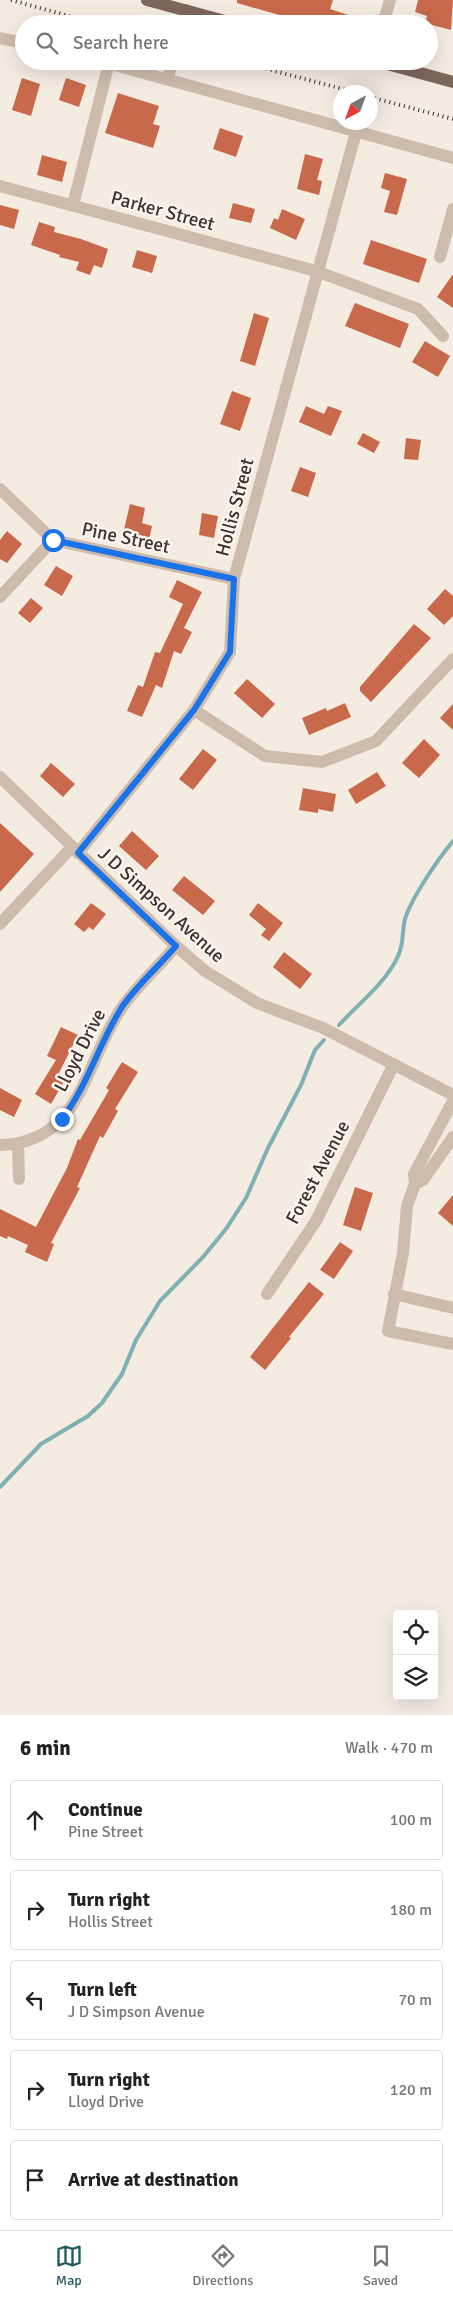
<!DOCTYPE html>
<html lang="en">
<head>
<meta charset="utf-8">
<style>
  :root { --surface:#fff; --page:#f6f6f6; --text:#222; --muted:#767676; --line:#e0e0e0; --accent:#1f5a5e }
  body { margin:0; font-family:Signika,sans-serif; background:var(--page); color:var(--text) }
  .controls { position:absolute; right:15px; bottom:15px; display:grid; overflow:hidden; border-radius:5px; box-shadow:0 5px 20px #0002 }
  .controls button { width:45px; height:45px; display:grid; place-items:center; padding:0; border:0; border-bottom:1px solid var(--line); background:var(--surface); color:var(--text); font:25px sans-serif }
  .compass { position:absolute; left:333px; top:85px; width:45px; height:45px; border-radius:50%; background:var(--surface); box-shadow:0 5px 20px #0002; rotate:221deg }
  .stop { position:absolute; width:15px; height:15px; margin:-11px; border:4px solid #1a73e8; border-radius:50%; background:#fff }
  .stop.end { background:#1a73e8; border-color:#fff; box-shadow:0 1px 5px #0008 }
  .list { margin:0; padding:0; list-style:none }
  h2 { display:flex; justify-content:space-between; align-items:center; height:65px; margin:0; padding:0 20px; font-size:21px }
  h2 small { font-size:16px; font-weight:400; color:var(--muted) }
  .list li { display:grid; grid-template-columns:32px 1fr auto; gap:15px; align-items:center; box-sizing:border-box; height:80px; margin:0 10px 10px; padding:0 10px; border:1px solid var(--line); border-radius:5px }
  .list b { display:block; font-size:19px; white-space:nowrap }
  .list p { margin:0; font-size:16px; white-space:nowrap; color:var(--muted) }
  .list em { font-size:16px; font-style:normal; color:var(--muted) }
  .icon { flex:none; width:28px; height:28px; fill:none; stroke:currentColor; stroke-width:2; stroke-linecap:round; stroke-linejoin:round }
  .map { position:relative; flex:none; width:453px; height:1715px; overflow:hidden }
  .search { position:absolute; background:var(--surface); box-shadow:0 5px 20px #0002; left:15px; right:15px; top:15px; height:55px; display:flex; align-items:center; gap:12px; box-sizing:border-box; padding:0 18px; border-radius:28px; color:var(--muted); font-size:19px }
  .sheet { height:515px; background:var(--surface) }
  nav { display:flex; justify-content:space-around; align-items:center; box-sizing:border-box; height:70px; border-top:1px solid var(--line); background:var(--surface); font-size:14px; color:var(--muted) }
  nav a { display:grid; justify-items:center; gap:2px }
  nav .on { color:var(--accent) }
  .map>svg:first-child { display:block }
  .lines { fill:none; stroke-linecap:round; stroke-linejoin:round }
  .stream { stroke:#7fb0b2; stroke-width:4 }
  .building { fill:#c8694b }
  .minor { stroke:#cdbbac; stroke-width:12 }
  .major { stroke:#7d675c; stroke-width:12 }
  .rail { stroke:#3b302b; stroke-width:4; stroke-dasharray:1 4; stroke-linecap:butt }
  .route { stroke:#1a73e8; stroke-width:6 }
  .labels { text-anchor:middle; stroke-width:5; stroke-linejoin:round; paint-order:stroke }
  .street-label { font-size:19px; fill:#3b302b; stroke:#fbf5ee }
</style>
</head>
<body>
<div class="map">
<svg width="453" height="1715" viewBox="0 0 453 1715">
  <rect width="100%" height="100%" fill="#f4ebe1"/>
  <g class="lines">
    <g class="stream">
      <path d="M339 1025C358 1004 386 983 398 956 404 944 402 931 405 919 412 897 438 859 453 841"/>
      <path d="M0 1487 41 1444 88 1416 102 1403 122 1374 136 1340 160 1301 203 1257 226 1229 246 1198 268 1148 301 1085 315 1050 324 1040"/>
    </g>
  </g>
  <g class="building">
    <path d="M237 0H333L330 9 369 22V24H311L237 3Z"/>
    <path d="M418 0H453L451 30 425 23 427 16 415 12Z"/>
    <path d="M22 78 40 84 31 116 12 110Z"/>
    <path d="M66 78 86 85 79 107 59 100Z"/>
    <path d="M118 93 159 106 153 124 160 126 153 148 105 133Z"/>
    <path d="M220 128 243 136 236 157 213 149Z"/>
    <path d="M305 154 323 159 317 180 322 181 319 195 297 189Z"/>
    <path d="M42 155 67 162 62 182 37 175Z"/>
    <path d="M385 173 407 179 397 215 384 212 390 191 381 188Z"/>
    <path d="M233 203 255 209 251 223 229 218Z"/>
    <path d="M0 205 19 210 14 229 0 225Z"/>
    <path d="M282 209 305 219 296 240 270 228 274 218 278 220Z"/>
    <path d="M39 222 55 227 54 232 81 239 108 249 102 268 94 265 90 275 76 270 79 262 59 257 60 255 31 245Z"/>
    <path d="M371 240 427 259 419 283 363 264Z"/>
    <path d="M137 250 157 256 152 273 132 267Z"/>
    <path d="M453 274V308L437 297Z"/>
    <path d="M355 303 409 324 400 348 345 326Z"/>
    <path d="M254 313 269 318 255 366 240 361Z"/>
    <path d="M425 341 450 356 438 377 412 362Z"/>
    <path d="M232 391 251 398 240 431 220 424Z"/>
    <path d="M306 406 324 414 328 406 342 411 331 436 299 422Z"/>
    <path d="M363 433 380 442 374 453 357 444Z"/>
    <path d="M406 438 421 440 418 460 404 459Z"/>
    <path d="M300 467 316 473 308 497 291 491Z"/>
    <path d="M130 504 145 508 142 523 152 526 149 540 123 534Z"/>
    <path d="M202 513 218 516 214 538 199 535Z"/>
    <path d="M7 531 22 544 7 563 0 559V540Z"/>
    <path d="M56 566 73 576 62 596 44 585Z"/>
    <path d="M177 580 202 592 184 628 192 632 181 654 174 651 162 688 156 685 142 717 127 711 138 685 143 687 155 652 160 653 183 604 169 597Z"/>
    <path d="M445 589 453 596V616L444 625 427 609Z"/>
    <path d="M31 598 43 608 30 623 18 613Z"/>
    <path d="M414 624 431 638 371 702 360 691V687Z"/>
    <path d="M247 679 275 704 262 718 234 693Z"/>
    <path d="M345 703 351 717 309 735 302 718 326 708 327 711Z"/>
    <path d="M453 704V730L440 718Z"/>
    <path d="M424 739 440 755 419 778 402 763Z"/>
    <path d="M203 749 217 760 193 790 179 779Z"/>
    <path d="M51 763 75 784 63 797 40 776Z"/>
    <path d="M377 772 386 786 356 804 348 790Z"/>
    <path d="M303 788 336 794 333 812 318 809V813L299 810Z"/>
    <path d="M0 823 34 854 0 892Z"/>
    <path d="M132 831 159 856 146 870 119 846Z"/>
    <path d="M184 876 215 901 203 915 172 890Z"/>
    <path d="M91 903 106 914 93 930 89 927 84 932 74 924Z"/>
    <path d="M258 903 283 923 269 941 261 935 266 929 249 915Z"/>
    <path d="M284 952 312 974 300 989 273 967Z"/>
    <path d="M61 1027 78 1035 59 1073 66 1078 51 1104 35 1094 56 1060 47 1056Z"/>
    <path d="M122 1062 138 1072 115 1109 118 1111 103 1138 100 1136 77 1187 80 1188 51 1243 54 1244 47 1262 25 1252 28 1245 8 1236 7 1239 0 1236V1209L36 1227 67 1168 78 1139 80 1140 109 1090 106 1088Z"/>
    <path d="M0 1088 22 1100 14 1117 0 1110Z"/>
    <path d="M355 1187 373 1193 361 1231 343 1225Z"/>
    <path d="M453 1195V1226L438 1213Z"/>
    <path d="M340 1242 353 1251 334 1279 320 1270Z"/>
    <path d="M309 1282 324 1294 289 1337 291 1338 265 1370 250 1357Z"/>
  </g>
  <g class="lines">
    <g class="minor">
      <path d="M182 24 186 10"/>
      <path d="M383 24 390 0"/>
      <path d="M0 38 24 43"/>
      <path d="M100 61 453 158"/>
      <path d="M168 79 172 61"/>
      <path d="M0 186 316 271 418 309 443 336"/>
      <path d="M73 205 109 63"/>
      <path d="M440 257 453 209"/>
      <path d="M0 489 53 540 234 579"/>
      <path d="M0 597 53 540"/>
      <path d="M194 710 265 756 322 762 376 741 453 659"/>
      <path d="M0 777 176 946 205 971 257 1003 323 1028 453 1095"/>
      <path d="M78 853 194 710 230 652 234 579 356 132"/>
      <path d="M0 924 72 847"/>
      <path d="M453 1101 414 1174 415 1184 407 1206 403 1253 388 1331 453 1344"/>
      <path d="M18 1144 19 1179"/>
      <path d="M0 1145C83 1143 84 1061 123 1006 138 985 159 966 176 946"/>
      <path d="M415 1184 423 1180 453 1137"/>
      <path d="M267 1294 316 1221 394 1064"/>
      <path d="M394 1294 453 1308"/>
    </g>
    <g class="major">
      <path d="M147 0 236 24"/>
      <path d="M376 61 453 82"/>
    </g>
    <g class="rail">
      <path d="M11 0 98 24"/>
      <path d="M237 61 354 92"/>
      <path d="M370 97 453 119"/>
    </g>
  </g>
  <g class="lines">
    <path class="route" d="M53 540 234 579 230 652 194 710 78 853 176 946C159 966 137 985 122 1007 99 1043 88 1085 62 1119"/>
  </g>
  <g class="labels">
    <g class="street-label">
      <text transform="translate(163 210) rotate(15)" y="7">Parker Street</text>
      <text transform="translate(234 507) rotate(-75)" y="7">Hollis Street</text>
      <text transform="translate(126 537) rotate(12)" y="7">Pine Street</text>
      <text transform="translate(162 904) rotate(42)" y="7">J D Simpson Avenue</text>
      <text transform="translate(79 1050) rotate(-63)" y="7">Lloyd Drive</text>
      <text transform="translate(317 1172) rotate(-62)" y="7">Forest Avenue</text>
    </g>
  </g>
</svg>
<div class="controls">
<button><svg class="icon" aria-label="locate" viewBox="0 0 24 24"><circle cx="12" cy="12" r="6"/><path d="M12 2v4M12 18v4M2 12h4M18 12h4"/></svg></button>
<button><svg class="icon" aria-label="layers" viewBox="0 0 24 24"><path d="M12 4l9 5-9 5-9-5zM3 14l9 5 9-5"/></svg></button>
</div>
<svg class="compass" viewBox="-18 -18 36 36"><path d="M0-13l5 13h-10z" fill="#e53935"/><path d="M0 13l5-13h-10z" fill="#767676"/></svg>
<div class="stop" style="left:53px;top:540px"></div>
<div class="stop end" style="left:62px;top:1119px"></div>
<div class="search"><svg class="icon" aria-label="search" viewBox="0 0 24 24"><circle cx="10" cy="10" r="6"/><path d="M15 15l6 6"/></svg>Search here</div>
</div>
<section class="sheet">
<h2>6 min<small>Walk · 470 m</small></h2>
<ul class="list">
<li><svg class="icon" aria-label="ahead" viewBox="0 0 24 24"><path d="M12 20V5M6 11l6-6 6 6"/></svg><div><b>Continue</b><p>Pine Street</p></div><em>100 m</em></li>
<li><svg class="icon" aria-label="right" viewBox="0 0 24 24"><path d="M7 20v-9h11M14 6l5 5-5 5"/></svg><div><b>Turn right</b><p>Hollis Street</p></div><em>180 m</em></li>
<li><svg class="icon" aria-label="left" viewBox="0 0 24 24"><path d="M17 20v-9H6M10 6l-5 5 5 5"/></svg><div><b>Turn left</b><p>J D Simpson Avenue</p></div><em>70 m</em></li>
<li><svg class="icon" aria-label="right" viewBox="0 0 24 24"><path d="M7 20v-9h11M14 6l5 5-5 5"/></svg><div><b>Turn right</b><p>Lloyd Drive</p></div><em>120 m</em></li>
<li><svg class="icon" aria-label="arrive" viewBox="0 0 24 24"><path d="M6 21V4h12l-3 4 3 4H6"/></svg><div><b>Arrive at destination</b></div></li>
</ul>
</section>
<nav>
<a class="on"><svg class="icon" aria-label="map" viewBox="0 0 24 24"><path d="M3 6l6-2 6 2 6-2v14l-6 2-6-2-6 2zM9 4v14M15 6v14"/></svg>Map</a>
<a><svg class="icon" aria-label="directions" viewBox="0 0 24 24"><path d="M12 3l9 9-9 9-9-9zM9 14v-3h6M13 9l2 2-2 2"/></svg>Directions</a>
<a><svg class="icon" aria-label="saved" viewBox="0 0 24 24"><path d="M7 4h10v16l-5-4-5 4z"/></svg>Saved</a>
</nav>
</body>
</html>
